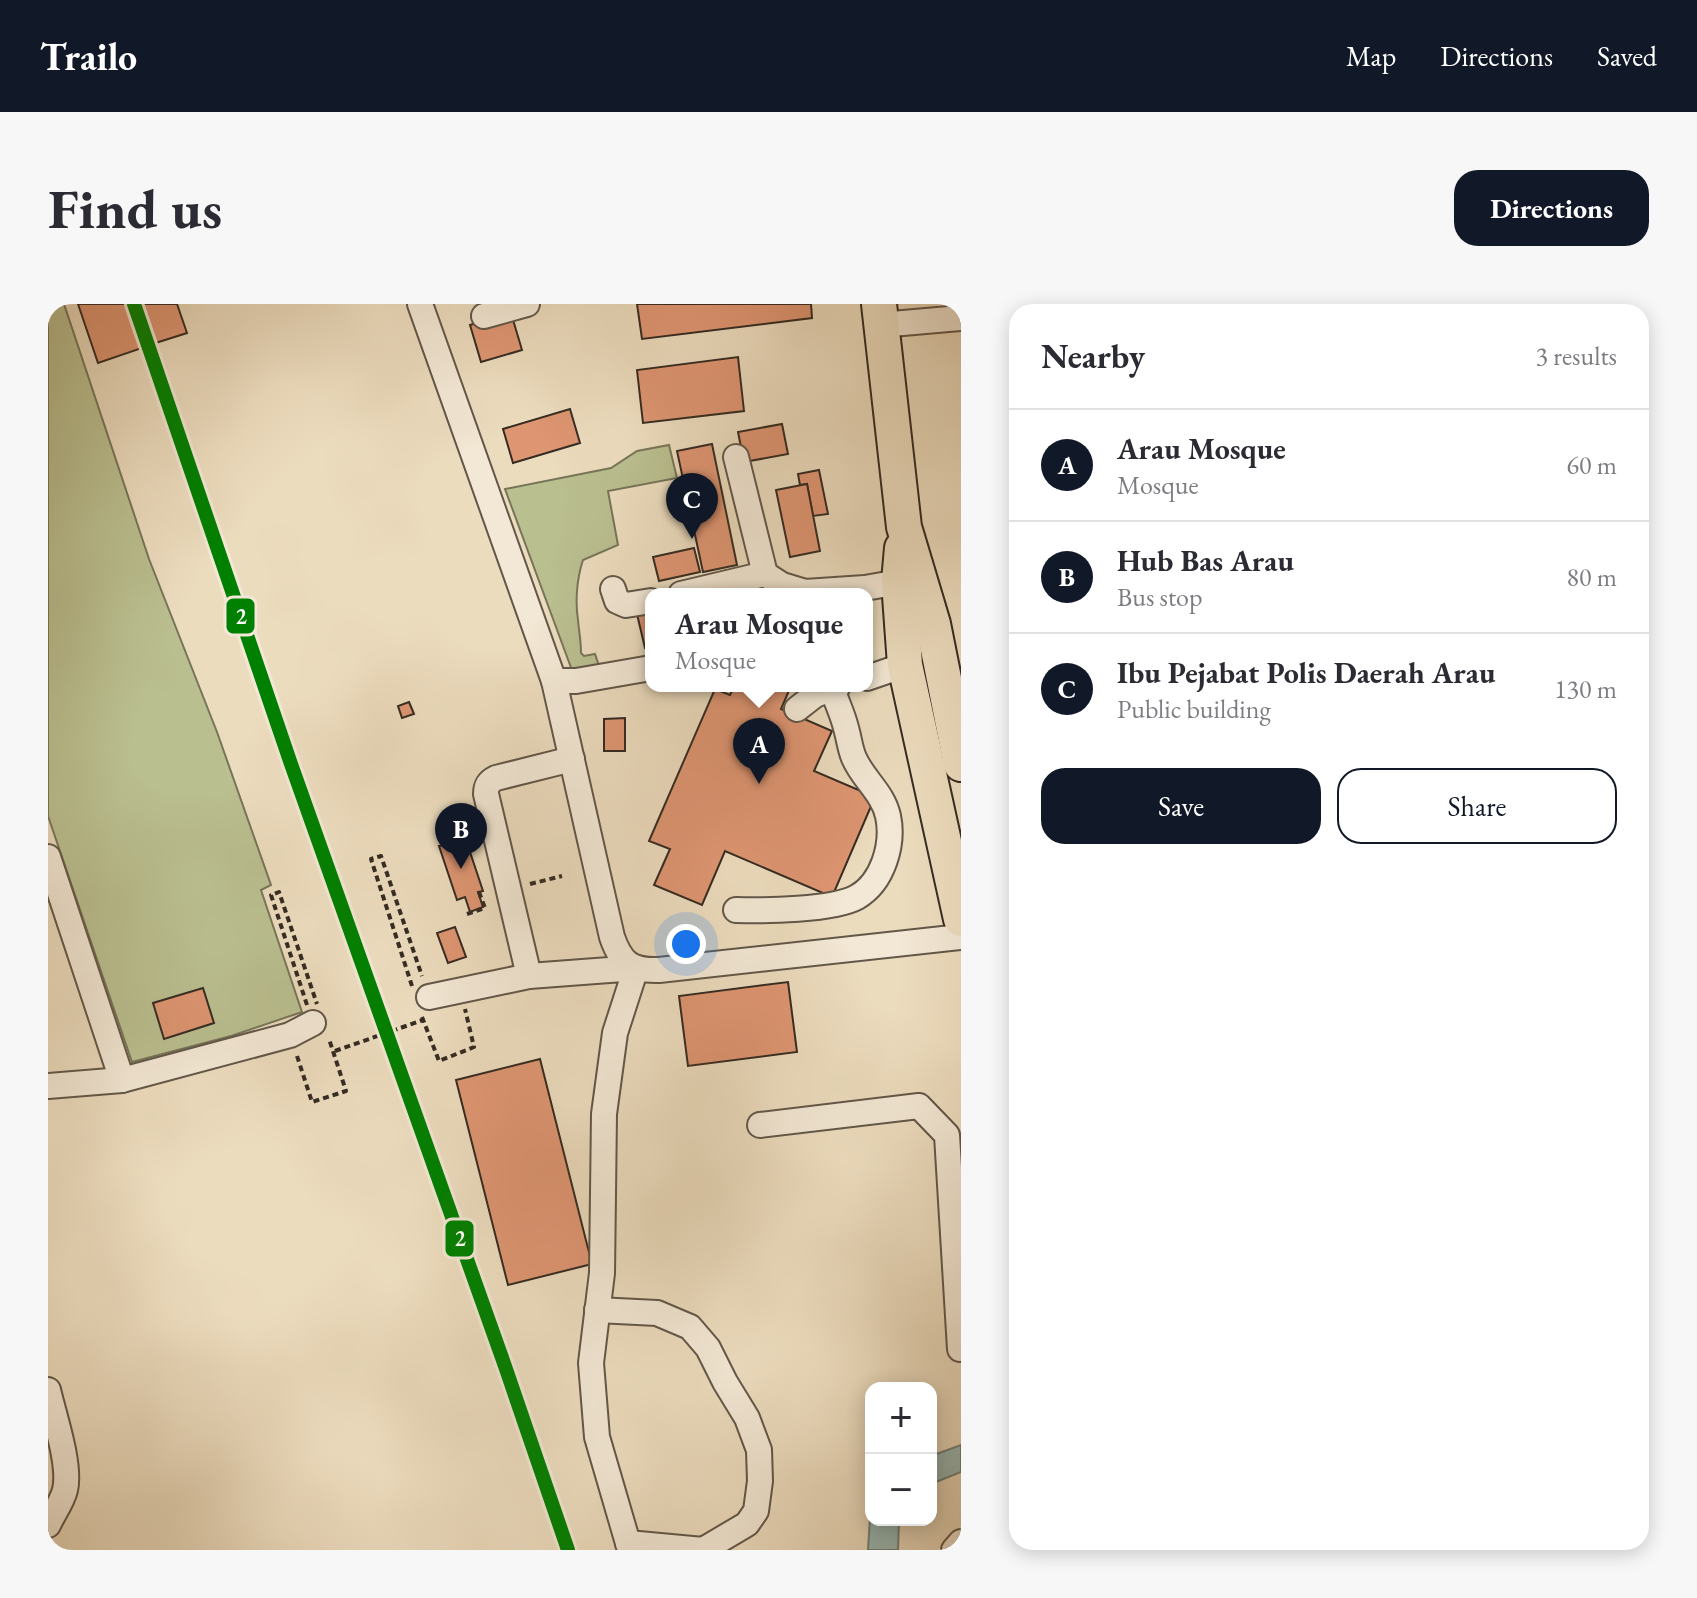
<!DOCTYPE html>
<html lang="en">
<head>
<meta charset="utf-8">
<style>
  :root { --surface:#fff; --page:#f7f7f7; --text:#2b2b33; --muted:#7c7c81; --line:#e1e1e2; --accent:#111827 }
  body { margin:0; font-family:"EB Garamond",serif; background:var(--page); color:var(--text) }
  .controls { position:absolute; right:24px; bottom:24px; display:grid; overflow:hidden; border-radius:16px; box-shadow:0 4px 20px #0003 }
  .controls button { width:72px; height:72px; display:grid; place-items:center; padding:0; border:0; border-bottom:2px solid var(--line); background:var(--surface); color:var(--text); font:40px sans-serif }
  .you { position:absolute; left:638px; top:640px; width:28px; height:28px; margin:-20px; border:6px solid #fff; border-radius:50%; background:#1a73e8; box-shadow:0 0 0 12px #1a73e833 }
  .badge { display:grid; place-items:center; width:52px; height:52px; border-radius:50%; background:var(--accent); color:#fff; font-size:26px; font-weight:700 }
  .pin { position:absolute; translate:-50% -66px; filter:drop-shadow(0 2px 4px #0008) }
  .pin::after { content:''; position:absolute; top:42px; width:28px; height:24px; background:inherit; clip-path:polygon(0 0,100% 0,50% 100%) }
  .popup { position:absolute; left:597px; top:284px; width:228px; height:104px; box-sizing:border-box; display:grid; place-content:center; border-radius:16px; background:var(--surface); filter:drop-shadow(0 2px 6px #0005); font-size:26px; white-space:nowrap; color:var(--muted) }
  .popup b { font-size:30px; color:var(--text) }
  .popup::after { content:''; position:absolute; left:50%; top:100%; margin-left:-16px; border:16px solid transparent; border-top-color:var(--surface) }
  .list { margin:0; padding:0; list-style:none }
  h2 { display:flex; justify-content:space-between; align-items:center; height:104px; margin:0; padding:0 32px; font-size:34px }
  h2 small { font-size:26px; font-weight:400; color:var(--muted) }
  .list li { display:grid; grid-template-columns:52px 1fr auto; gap:24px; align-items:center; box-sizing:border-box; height:112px; padding:0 32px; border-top:2px solid var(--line) }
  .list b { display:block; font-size:30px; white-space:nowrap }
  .list p { margin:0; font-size:26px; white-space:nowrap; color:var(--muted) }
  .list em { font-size:26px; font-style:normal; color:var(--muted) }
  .actions { display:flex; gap:16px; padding:24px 32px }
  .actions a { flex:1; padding:18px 0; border:2px solid var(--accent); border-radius:24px; text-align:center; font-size:28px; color:var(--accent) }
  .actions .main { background:var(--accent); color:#fff }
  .map { position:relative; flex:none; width:913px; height:1246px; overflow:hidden; border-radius:24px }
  header { display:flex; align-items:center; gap:48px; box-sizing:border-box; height:112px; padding:0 40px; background:var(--accent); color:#fff }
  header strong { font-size:38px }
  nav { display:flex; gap:44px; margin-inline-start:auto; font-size:28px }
  .intro { display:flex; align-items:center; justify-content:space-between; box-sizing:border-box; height:192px; padding:0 48px }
  h1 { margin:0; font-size:56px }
  .button { padding:20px 36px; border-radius:24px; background:var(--accent); color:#fff; font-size:28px; font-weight:700 }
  main { display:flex; gap:48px; padding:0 48px }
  aside { flex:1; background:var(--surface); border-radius:24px; box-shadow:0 4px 20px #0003 }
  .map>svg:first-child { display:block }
  .green { fill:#babf90; stroke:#777559; stroke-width:2 }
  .water { fill:#99bab6; stroke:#71817b; stroke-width:2 }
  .building { fill:#de9572; stroke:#342b22; stroke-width:2 }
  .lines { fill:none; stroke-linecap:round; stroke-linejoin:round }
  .minor-casing { stroke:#625749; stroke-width:28 }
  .highway-casing { stroke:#342b22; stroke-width:38 }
  .path { stroke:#342b22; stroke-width:4; stroke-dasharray:6 4; stroke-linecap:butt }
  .minor { stroke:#f3e8d5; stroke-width:24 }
  .highway { stroke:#ecdcbe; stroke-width:34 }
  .rail-1-casing { stroke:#f3e8d5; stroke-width:20 }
  .rail-1 { stroke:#008000; stroke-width:14 }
  .line-badge { stroke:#f3e8d5; stroke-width:3 }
  .badge-label { font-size:22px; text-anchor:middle; font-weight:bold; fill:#fff }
</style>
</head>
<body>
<header>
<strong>Trailo</strong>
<nav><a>Map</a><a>Directions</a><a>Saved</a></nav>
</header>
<div class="intro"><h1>Find us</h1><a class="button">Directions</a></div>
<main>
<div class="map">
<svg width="913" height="1246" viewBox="0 0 913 1246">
  <rect width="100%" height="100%" fill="#ecdcbe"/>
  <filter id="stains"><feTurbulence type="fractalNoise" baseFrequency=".0025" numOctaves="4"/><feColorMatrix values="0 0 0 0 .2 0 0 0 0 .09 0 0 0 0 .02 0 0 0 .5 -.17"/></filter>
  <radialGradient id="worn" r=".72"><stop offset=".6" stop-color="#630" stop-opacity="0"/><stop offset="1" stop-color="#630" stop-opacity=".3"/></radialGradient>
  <g class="green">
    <path d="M0 0H16L101 255 169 428 223 581 213 586 254 708 183 732 84 758 0 512Z"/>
    <path d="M621 141 629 174 560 187 570 241 535 256C529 274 527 297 530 316 531 327 533 337 533 349L536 352 547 350 552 365 525 369 457 185 563 164 589 147Z"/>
  </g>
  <g class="water">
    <path d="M913 1141V1168L883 1180V1152Z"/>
    <path d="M823 1197V1216H851L850 1246H820Z"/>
  </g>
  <g class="building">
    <path d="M30 0H79L94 44 50 59Z"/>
    <path d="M81 0H129L139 29 95 43Z"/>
    <path d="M589 0H763L764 14 594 35Z"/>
    <path d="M463 9 474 46 433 58 422 21Z"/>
    <path d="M690 53 696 107 595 119 589 66Z"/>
    <path d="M522 105 532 139 465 159 455 125Z"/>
    <path d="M734 120 740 150 696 158 690 128Z"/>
    <path d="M664 140 689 261 655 268 629 147Z"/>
    <path d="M771 166 780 210 765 212 759 180 752 181 750 170Z"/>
    <path d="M759 180 772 247 742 253 728 186Z"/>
    <path d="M646 244 652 268 611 277 605 253Z"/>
    <path d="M708 284 709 290H682Z"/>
    <path d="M603 307V343L597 344 589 310Z"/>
    <path d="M819 330 823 360 819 361Z"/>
    <path d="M686 382H743L733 405 784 427 766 467 827 493 784 593 677 547 654 601 606 581 622 545 601 537 667 385 682 391Z"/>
    <path d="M361 398 366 410 354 414 350 402Z"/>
    <path d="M577 414V447H556V415Z"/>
    <path d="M411 515 435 587 430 588 435 603 422 608 417 593 409 596 391 542 400 540 393 520Z"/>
    <path d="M407 623 418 653 400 659 389 629Z"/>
    <path d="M740 678 749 748 640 762 631 692Z"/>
    <path d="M155 684 166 719 116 735 105 699Z"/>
    <path d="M492 755 544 960 460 981 408 776Z"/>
  </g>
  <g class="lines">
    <g class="minor-casing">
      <g id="minor">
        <path d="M372 0 506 377 564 633C573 659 583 667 611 666L913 633"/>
        <path d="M436 12 479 0"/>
        <path d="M832 21 913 14"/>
        <path d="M688 153 717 270 734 281 757 288 817 284 851 278"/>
        <path d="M565 285 569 297 578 301 603 297"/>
        <path d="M633 290 717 270"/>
        <path d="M819 374 857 361"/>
        <path d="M506 377H528L603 364"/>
        <path d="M749 405 767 391 790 382"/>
        <path d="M0 553 74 776"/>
        <path d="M688 606C715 607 786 606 809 593 835 578 846 540 840 512 835 489 815 475 806 454 802 445 801 434 798 424 795 411 788 397 784 384"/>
        <path d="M481 672 438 490C438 482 440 478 448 474L524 455"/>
        <path d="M381 693 481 672 588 664 567 729 556 810 554 969 543 1059 549 1133 582 1246"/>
        <path d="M0 782 74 776 242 731 265 719"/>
        <path d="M712 821 871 802 899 831 912 1045H913"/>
        <path d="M549 1006 609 1009 642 1023 660 1044 677 1078 699 1114 711 1146 712 1177 708 1207 699 1220 655 1246 580 1239"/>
        <path d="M0 1086C6 1112 23 1161 17 1186 14 1198 5 1210 0 1221"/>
        <path d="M906 1246 913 1238"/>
      </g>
    </g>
    <g class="highway-casing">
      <g id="highway">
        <path d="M831 0 856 223 885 320 913 460"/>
        <path d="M854 244 851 278 857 361 913 615"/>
      </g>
    </g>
    <g class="path">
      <path d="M482 580 514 572"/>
      <path d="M419 610 437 604 431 588"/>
      <path d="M364 682 323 555 333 552 374 672"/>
      <path d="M259 701 223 591 231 588 269 700"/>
      <path d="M374 713 391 757 426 743 417 705"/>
      <path d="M287 747 375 716"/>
      <path d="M249 752 264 798 298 787 281 735"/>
    </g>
    <use href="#minor" class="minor"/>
    <use href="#highway" class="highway"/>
    <g class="rail-1-casing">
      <path id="rail-1" d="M86 0 243 460 458 1065 520 1246"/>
    </g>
    <use href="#rail-1" class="rail-1"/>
  </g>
  <g class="line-badge">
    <rect x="177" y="293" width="31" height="38" rx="8" fill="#008000"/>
    <rect x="396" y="915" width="31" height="39" rx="8" fill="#008000"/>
  </g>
  <g class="badge-label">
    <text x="193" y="320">2</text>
    <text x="412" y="942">2</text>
  </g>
  <rect width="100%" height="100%" filter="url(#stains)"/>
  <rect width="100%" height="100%" fill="url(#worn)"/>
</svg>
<div class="controls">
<button>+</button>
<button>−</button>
</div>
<div class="you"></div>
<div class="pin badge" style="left:711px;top:480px">A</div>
<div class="popup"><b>Arau Mosque</b>Mosque</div>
<div class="pin badge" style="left:413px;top:565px">B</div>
<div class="pin badge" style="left:644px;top:235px">C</div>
</div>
<aside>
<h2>Nearby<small>3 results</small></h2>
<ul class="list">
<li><span class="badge">A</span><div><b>Arau Mosque</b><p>Mosque</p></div><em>60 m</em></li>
<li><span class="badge">B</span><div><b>Hub Bas Arau</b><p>Bus stop</p></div><em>80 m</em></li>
<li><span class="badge">C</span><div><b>Ibu Pejabat Polis Daerah Arau</b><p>Public building</p></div><em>130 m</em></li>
</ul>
<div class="actions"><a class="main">Save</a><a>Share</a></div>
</aside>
</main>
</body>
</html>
